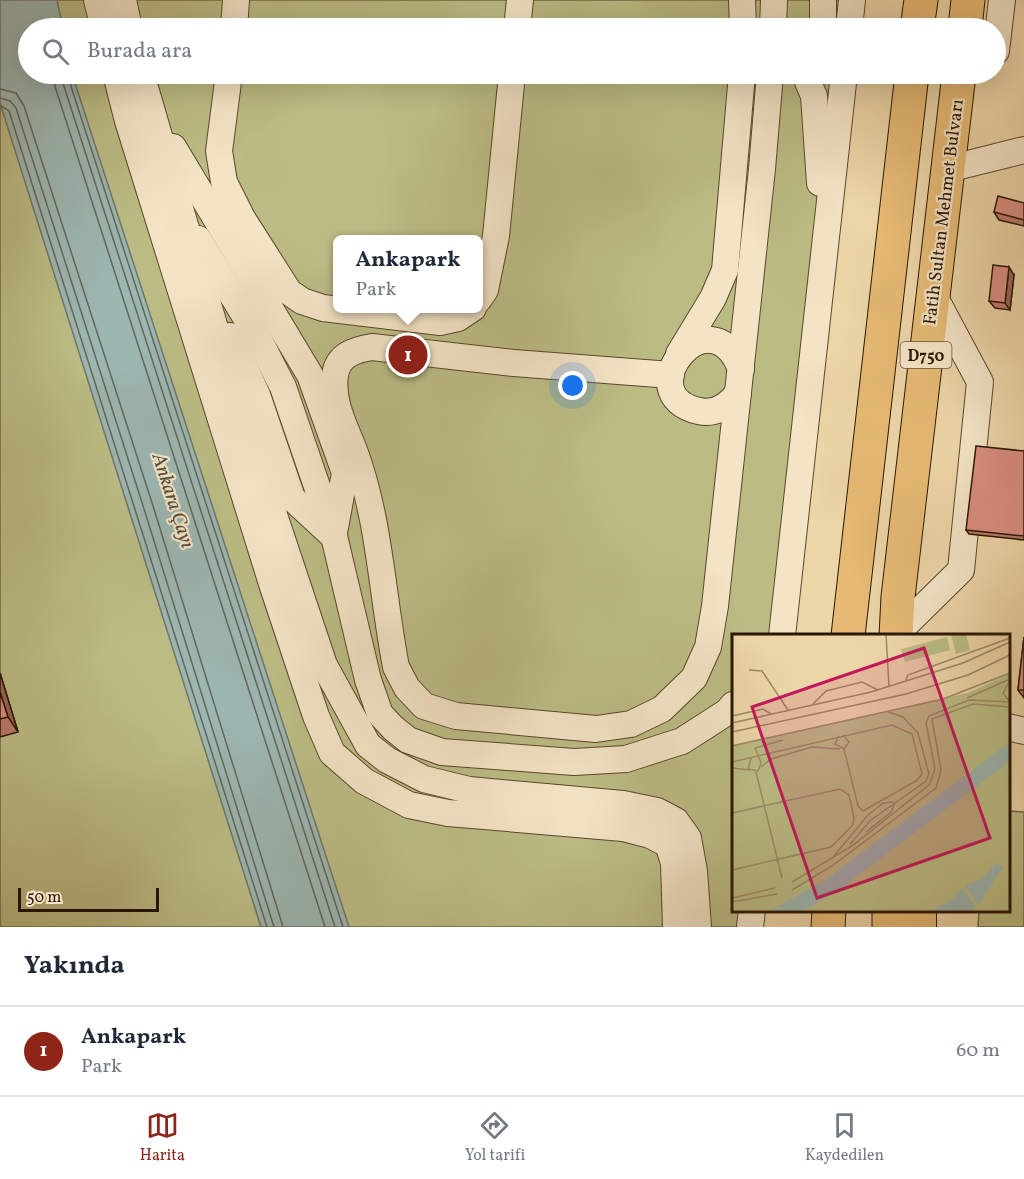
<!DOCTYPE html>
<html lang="tr">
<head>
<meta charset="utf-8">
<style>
  :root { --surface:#fff; --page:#f6f6f7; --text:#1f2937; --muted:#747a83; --line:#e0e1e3; --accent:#8f2418 }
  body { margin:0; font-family:Vollkorn,serif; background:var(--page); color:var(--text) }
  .scale { position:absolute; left:18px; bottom:15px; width:141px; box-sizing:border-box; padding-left:6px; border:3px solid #2a1703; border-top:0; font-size:16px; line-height:21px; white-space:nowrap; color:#2a1703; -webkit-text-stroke:4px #f3e4c6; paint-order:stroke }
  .you { position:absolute; left:573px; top:386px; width:21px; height:21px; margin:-15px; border:4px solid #fff; border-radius:50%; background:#1a73e8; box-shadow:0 0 0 9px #1a73e833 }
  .badge { display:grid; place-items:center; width:39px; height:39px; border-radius:50%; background:var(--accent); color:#fff; font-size:20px; font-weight:700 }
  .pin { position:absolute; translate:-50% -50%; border:3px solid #fff; box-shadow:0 2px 6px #0006 }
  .popup { position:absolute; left:333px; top:235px; width:150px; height:78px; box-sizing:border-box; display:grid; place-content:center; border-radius:9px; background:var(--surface); filter:drop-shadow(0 2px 4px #0005); font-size:20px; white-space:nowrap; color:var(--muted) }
  .popup b { font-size:22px; color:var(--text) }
  .popup::after { content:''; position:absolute; left:50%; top:100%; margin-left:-12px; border:12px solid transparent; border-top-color:var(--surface) }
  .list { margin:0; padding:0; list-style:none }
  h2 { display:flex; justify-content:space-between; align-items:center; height:78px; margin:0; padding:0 24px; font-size:26px }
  h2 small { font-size:20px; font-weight:400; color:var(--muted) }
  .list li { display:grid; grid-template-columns:39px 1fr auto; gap:18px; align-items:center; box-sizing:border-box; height:90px; padding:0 24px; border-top:2px solid var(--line) }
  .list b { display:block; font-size:22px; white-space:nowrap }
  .list p { margin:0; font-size:20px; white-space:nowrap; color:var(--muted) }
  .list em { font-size:20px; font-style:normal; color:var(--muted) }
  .icon { flex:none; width:33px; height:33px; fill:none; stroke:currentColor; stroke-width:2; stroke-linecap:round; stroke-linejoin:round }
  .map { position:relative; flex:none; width:1024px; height:927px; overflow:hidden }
  .search { position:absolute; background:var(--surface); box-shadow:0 6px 24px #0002; left:18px; right:18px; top:18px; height:66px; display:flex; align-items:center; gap:15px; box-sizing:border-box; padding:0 21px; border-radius:33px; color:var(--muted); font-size:22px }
  .sheet { height:168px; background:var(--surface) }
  nav { display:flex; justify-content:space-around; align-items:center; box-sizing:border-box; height:84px; border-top:2px solid var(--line); background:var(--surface); font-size:16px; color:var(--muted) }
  nav a { display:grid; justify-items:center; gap:3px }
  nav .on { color:var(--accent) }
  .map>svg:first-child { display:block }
  .green { fill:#bbbc84; stroke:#726a44; stroke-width:1.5; fill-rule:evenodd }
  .water { fill:#9cb6b1; stroke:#6e766b; stroke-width:1.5 }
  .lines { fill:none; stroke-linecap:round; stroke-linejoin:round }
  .shore { stroke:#63665a; stroke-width:1.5 }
  .minor-casing { stroke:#5a462c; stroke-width:28 }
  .major-casing { stroke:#2a1703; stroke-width:34 }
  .highway-casing { stroke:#2a1703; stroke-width:35 }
  .minor { stroke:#f3e4c6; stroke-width:26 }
  .major { stroke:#e6ba74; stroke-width:32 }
  .highway { stroke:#e6ba74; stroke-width:33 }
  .wall { fill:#bb796e; stroke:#2a1703; stroke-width:1.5 }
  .shaded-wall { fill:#99635a; stroke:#2a1703; stroke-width:1.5 }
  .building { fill:#da8d80; stroke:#2a1703; stroke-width:1.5 }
  .labels { text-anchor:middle; stroke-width:4.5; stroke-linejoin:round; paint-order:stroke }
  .shield { fill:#f3e4c6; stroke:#66543e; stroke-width:1.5 }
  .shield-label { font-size:16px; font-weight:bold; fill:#2a1703 }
  .street-label { font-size:18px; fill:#2a1703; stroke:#f3e4c6 }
  .water-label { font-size:20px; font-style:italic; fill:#524f40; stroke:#f3e4c6 }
  .inset-road { fill:none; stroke:#9e8965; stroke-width:1.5 }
  .view { fill:#c2185b; fill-opacity:0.15; stroke:#c2185b; stroke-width:3 }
  .inset-edge { fill:none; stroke:#2a1703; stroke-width:3 }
</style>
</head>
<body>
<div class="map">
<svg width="1024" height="927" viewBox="0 0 1024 927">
  <rect width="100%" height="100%" fill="#ecd5a7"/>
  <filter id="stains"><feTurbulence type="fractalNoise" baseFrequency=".00333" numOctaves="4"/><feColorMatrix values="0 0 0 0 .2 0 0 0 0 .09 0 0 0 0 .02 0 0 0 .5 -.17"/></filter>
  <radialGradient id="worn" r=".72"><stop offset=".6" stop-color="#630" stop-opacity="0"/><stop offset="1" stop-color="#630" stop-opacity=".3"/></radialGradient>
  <g class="green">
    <path d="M0 0H859L855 28H28V74H850L784 636H733V910L752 911 750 927H0ZM338 240H478V308H338Z"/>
    <path d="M1008 811 1024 812V927H978L979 911 1008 910Z"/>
  </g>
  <path class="water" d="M0 0H57L63 28H28V74H72L349 927H261L0 103Z"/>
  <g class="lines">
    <g class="shore">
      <path d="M51 74 325 927"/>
      <path d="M60 74 335 927"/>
      <path d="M67 74 343 927"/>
      <path d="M0 89 16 93 24 106 154 509 283 927"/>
      <path d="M0 98 10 101 16 108 145 512 274 927"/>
      <path d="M0 105 9 111 267 927"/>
    </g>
    <g class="minor-casing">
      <g id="minor">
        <path d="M97 0 104 28"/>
        <path d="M123 0 129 28"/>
        <path d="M742 0 743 28"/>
        <path d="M234 28 236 0"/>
        <path d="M517 28 520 0"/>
        <path d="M773 28 774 0"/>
        <path d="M823 28V0"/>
        <path d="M849 28 852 0"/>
        <path d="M996 51 1002 0"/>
        <path d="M116 74 128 121 273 587 316 716 332 753 364 781 409 805 448 813 623 828 650 835 668 844 674 863 676 927"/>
        <path d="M141 74 237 404 324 665 368 745 387 760 424 779 469 790 623 804 657 811 676 821 688 838 694 871 698 927"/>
        <path d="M229 74 219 151 224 182 242 218 289 292 302 301 323 308 440 322 458 318 473 308"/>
        <path d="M809 74 808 82 814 96 820 183"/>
        <path d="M173 147 310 375 345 473 334 533"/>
        <path d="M948 169 1024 150"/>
        <path d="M198 239 256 334 283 387 334 536 368 680 380 714 393 728 408 740 442 752 574 762 626 759 682 741 727 712 733 705"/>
        <path d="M478 300 485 290 496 236 512 74"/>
        <path d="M230 336 257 395 292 498 331 534"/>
        <path d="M679 354 713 298 725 270 742 74"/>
        <path d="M671 375 514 363 372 347C354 350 338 355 335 375 331 401 345 427 354 450 380 520 382 595 396 667L407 688 424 706 456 716 596 729 631 724 662 709 694 678 708 647 715 606 762 169 770 74"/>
        <path d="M738 393C729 405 716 415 699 411 626 395 710 290 741 369"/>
        <path d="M897 633 961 570 980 382 933 294"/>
        <path d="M782 636 844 74"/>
        <path d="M1008 727 1024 731"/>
        <path d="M750 927 752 910"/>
      </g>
    </g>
    <g class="major-casing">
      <path id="major" d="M920 927V910"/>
    </g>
    <g class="highway-casing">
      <g id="highway">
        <path d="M917 28 921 0"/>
        <path d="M965 28 968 0"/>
        <path d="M848 636 912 74"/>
        <path d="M896 636 898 597 959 74"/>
        <path d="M828 927 829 910"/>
        <path d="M889 927V910"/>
      </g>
    </g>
    <use href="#minor" class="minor"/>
    <use href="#major" class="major"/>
    <use href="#highway" class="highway"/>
  </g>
  <g class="wall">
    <path d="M1024 203V226L999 220 994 212Z"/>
    <path d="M1014 275 1010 310 995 308 989 301Z"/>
    <path d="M1024 451V540L969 534 966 530Z"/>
    <path d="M1024 637V698L1018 690Z"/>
    <path d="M0 673 18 732 0 737Z"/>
  </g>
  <g class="shaded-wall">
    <path d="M1009 267 1014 275 1010 310 1005 303Z"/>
    <path d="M0 673 18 732 8 717 0 692Z"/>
  </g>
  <g class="building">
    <path d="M998 196 1024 203V220L994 212Z"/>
    <path d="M993 265 1009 267 1005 303 989 301Z"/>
    <path d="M976 446 1024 451V536L966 530Z"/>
    <path d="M1024 637V690H1018Z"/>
    <path d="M0 692 8 717 0 719Z"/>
  </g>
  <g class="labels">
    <rect class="shield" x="900.5" y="342" width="51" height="26" rx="4.5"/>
    <g class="shield-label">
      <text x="926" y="361">D750</text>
    </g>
    <g class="street-label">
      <text transform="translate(943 212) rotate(-83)" y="6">Fatih Sultan Mehmet Bulvarı</text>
    </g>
    <g class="water-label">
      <text transform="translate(174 500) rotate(72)" y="7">Ankara Çayı</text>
    </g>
  </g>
  <g transform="translate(732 634)">
    <rect width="278" height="278" fill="#ecd5a7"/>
    <path d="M219 0H234L238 16 224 20ZM215 3 218 16 173 28 169 15ZM277 40V277H0V111L236 59Z" fill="#bbbc84"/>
    <path d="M277 109V128L104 258 71 277H37L93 246ZM264 229 271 233 246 271 233 252 251 244ZM230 254 244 273 238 277H197L217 268Z" fill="#9cb6b1"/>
    <path class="inset-road" d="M154 0 157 53M17 36 30 37 56 76M173 48 176 41 278 4M277 48 271 59 278 68M235 64 278 45M81 70 94 57 130 48 146 56M0 82 31 75 39 80M0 89 139 58 231 29 278 8M0 98 174 60 236 41 278 21M107 102 103 110 112 115 117 108 111 101M0 112 211 65 278 39M19 124 16 135 26 137 29 129 23 114 51 106M0 128 160 91 180 100 190 140 184 147 131 177 126 172 112 115M29 133 39 125 80 113 108 115M0 134 18 136M24 138 50 244M0 179 108 155 117 161 122 184 121 191 99 213 0 236M134 198 159 178 163 169M118 210 139 186 194 147 197 140 186 99 171 83 156 78M102 222 135 182 151 169 162 168M60 248 120 212 197 151 203 135 194 89 197 82 237 66 278 68M60 256 100 232 204 154 209 136 200 85 241 70 278 73M0 264 43 254M0 268 45 260"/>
    <path class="view" d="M192 14 258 204 85 264 20 73Z"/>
    <rect width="278" height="278" class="inset-edge"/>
  </g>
  <rect width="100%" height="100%" filter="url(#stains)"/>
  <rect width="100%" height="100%" fill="url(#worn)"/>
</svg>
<div class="scale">50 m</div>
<div class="you"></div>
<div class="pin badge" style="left:408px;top:355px">1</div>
<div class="popup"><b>Ankapark</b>Park</div>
<div class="search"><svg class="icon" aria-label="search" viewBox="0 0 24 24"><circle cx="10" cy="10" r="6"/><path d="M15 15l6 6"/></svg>Burada ara</div>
</div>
<section class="sheet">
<h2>Yakında<small></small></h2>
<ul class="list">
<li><span class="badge">1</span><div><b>Ankapark</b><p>Park</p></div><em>60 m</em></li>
</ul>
</section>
<nav>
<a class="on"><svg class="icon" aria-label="map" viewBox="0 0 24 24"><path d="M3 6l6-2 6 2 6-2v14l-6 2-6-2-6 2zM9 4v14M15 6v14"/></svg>Harita</a>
<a><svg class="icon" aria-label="directions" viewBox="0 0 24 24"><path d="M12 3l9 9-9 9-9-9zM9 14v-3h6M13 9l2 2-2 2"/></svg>Yol tarifi</a>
<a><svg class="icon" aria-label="saved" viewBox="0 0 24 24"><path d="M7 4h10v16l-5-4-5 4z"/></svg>Kaydedilen</a>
</nav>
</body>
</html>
